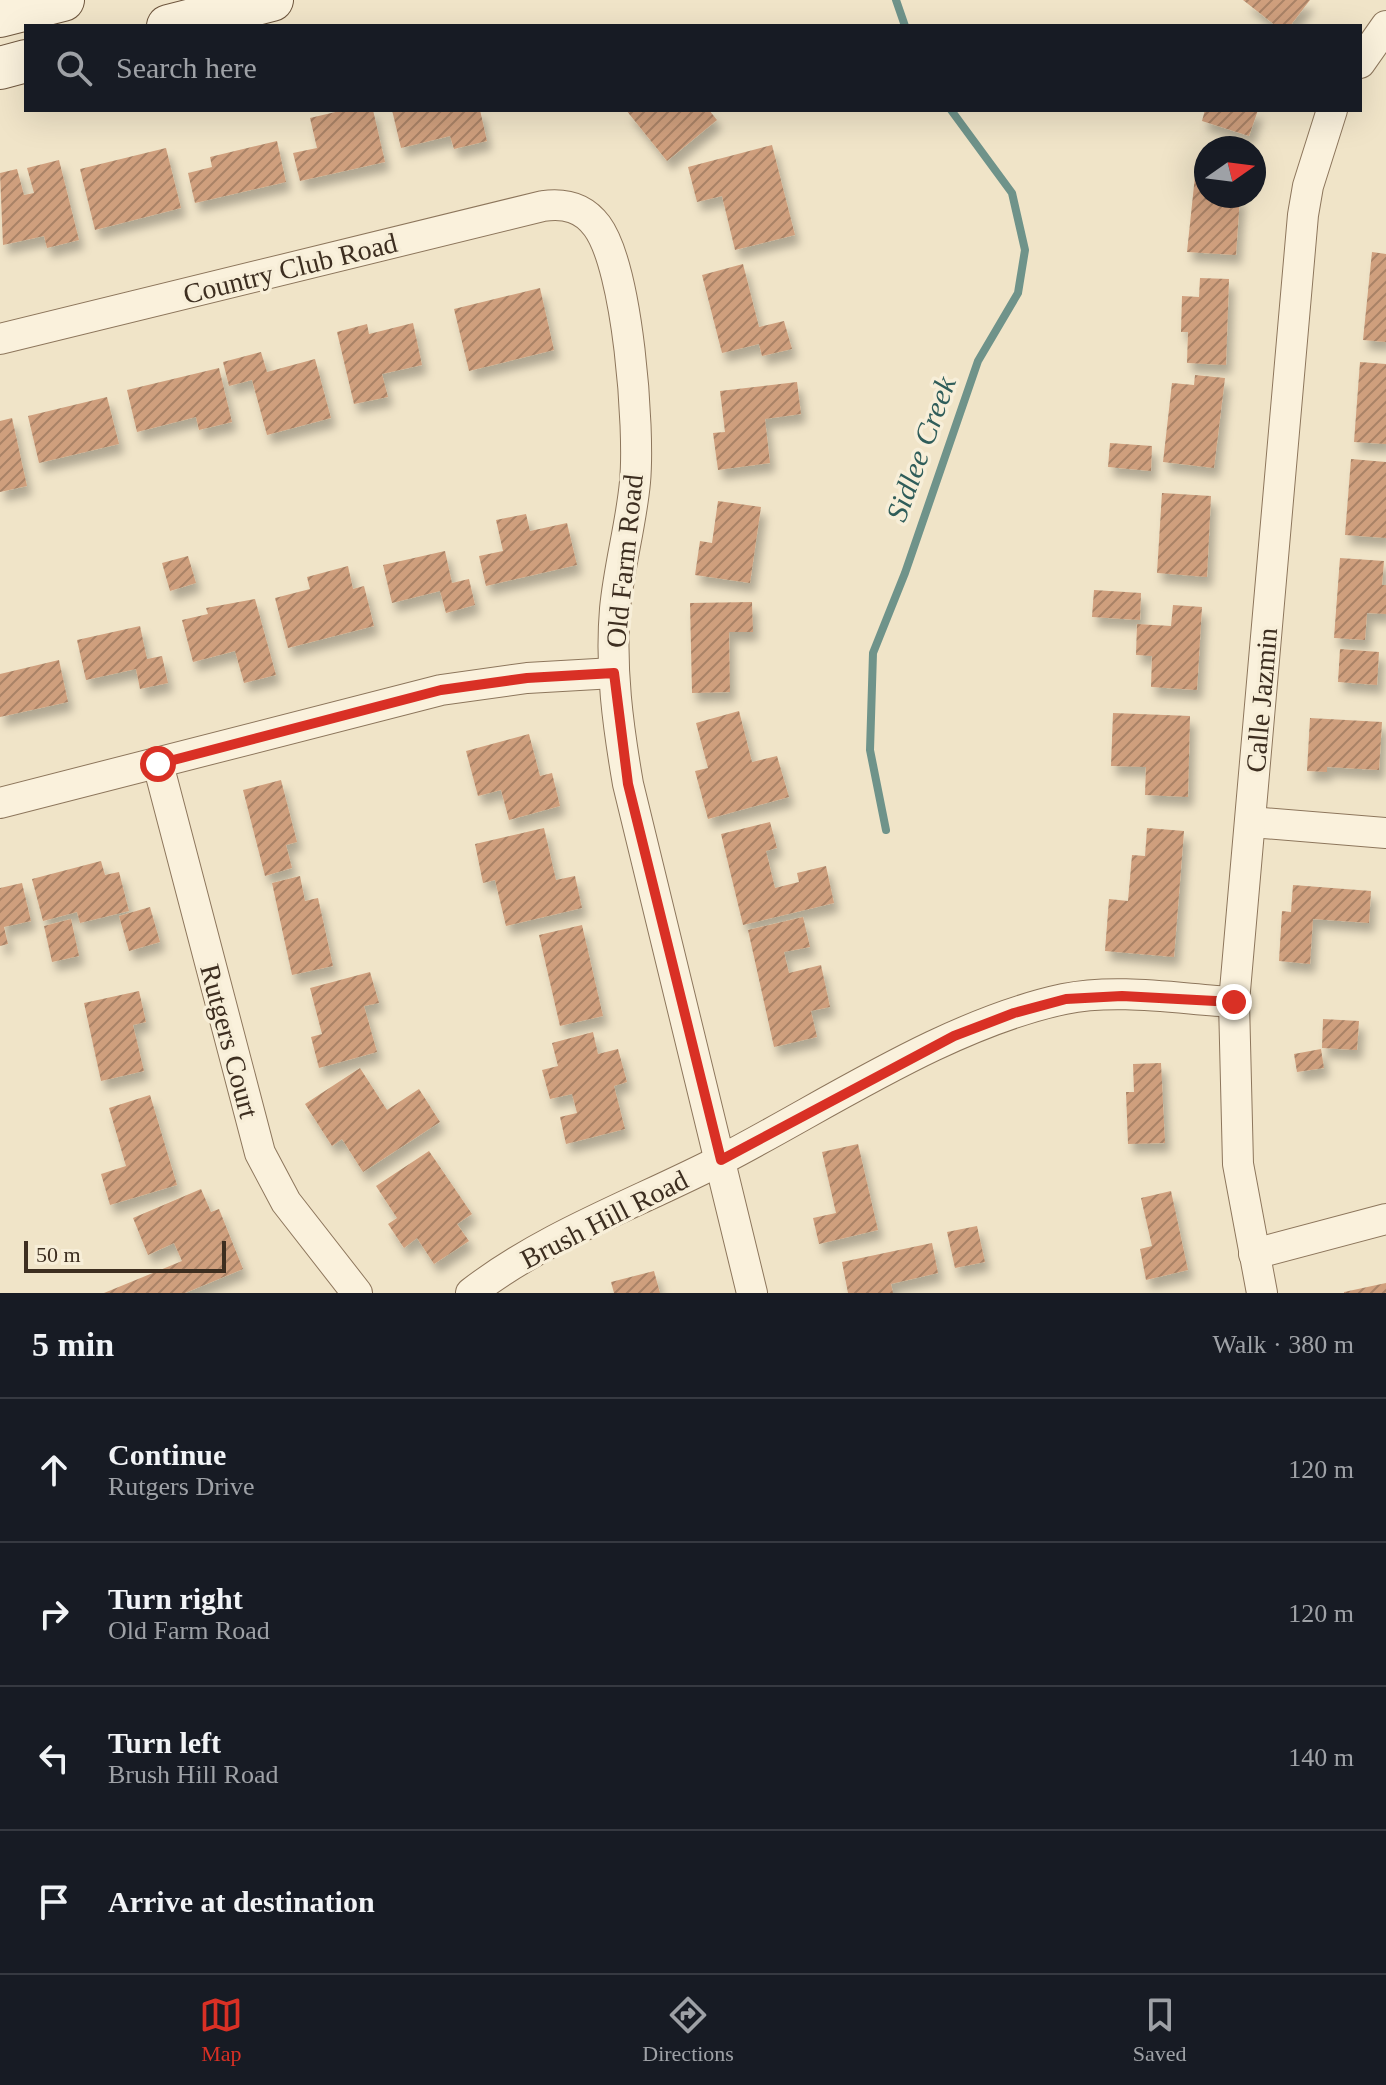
<!DOCTYPE html>
<html lang="en">
<head>
<meta charset="utf-8">
<style>
  :root { --surface:#171b24; --page:#242831; --text:#f1f3f6; --muted:#9ea1a6; --line:#363941; --accent:#d93025 }
  body { margin:0; font-family:"Times New Roman",serif; background:var(--page); color:var(--text) }
  .compass { position:absolute; left:1194px; top:136px; width:72px; height:72px; border-radius:50%; background:var(--surface); box-shadow:0 8px 32px #0002; rotate:76deg }
  .scale { position:absolute; left:24px; bottom:20px; width:202px; box-sizing:border-box; padding-left:8px; border:4px solid #3d2e20; border-top:0; font-size:22px; line-height:28px; white-space:nowrap; color:#3d2e20; -webkit-text-stroke:6px #f7eed8; paint-order:stroke }
  .stop { position:absolute; width:24px; height:24px; margin:-18px; border:6px solid #d93025; border-radius:50%; background:#fff }
  .stop.end { background:#d93025; border-color:#fff; box-shadow:0 2px 8px #0008 }
  .list { margin:0; padding:0; list-style:none }
  h2 { display:flex; justify-content:space-between; align-items:center; height:104px; margin:0; padding:0 32px; font-size:34px }
  h2 small { font-size:26px; font-weight:400; color:var(--muted) }
  .list li { display:grid; grid-template-columns:52px 1fr auto; gap:24px; align-items:center; box-sizing:border-box; height:144px; padding:0 32px; border-top:2px solid var(--line) }
  .list b { display:block; font-size:30px; white-space:nowrap }
  .list p { margin:0; font-size:26px; white-space:nowrap; color:var(--muted) }
  .list em { font-size:26px; font-style:normal; color:var(--muted) }
  .icon { flex:none; width:44px; height:44px; fill:none; stroke:currentColor; stroke-width:2; stroke-linecap:round; stroke-linejoin:round }
  .map { position:relative; flex:none; width:1386px; height:1293px; overflow:hidden }
  .search { position:absolute; background:var(--surface); box-shadow:0 8px 32px #0002; left:24px; right:24px; top:24px; height:88px; display:flex; align-items:center; gap:20px; box-sizing:border-box; padding:0 28px; border-radius:0px; color:var(--muted); font-size:30px }
  .sheet { height:680px; background:var(--surface) }
  nav { display:flex; justify-content:space-around; align-items:center; box-sizing:border-box; height:112px; border-top:2px solid var(--line); background:var(--surface); font-size:22px; color:var(--muted) }
  nav a { display:grid; justify-items:center; gap:4px }
  nav .on { color:var(--accent) }
  .map>svg:first-child { display:block }
  .lines { fill:none; stroke-linecap:round; stroke-linejoin:round }
  .stream { stroke:#6f938a; stroke-width:8 }
  .building { fill:url(#building-hatch); filter:url(#shadow) }
  .minor-casing { stroke:#8d765c; stroke-width:32 }
  .secondary-casing { stroke:#6f573f; stroke-width:44 }
  .minor { stroke:#faf1dc; stroke-width:30 }
  .secondary { stroke:#faf1dc; stroke-width:42 }
  .route { stroke:#d93025; stroke-width:10 }
  .labels { text-anchor:middle; stroke-width:7; stroke-linejoin:round; paint-order:stroke }
  .street-label { font-size:28px; fill:#3d2e20; stroke:#f7eed8 }
  .water-label { font-size:30px; font-style:italic; fill:#2f5d5a; stroke:#f7eed8 }
</style>
</head>
<body>
<div class="map">
<svg width="1386" height="1293" viewBox="0 0 1386 1293">
  <defs>
    <pattern id="building-hatch" width="6" height="6" patternUnits="userSpaceOnUse" patternTransform="scale(2)"><rect width="6" height="6" fill="#cf9f7d"/><path d="M-1 1l2-2M0 6l6-6M5 7l2-2" fill="none" stroke="#a98266"/></pattern>
    <filter id="shadow"><feDropShadow dx="5" dy="9" stdDeviation="4" flood-color="#0004"/></filter>
  </defs>
  <rect width="100%" height="100%" fill="#f0e4c8"/>
  <g class="lines">
    <g class="stream">
      <path d="M896 0 905 26"/>
      <path d="M886 830 870 750 873 653 905 573 978 361 1018 293 1025 250 1012 193 951 110"/>
    </g>
  </g>
  <g class="building">
    <path d="M1243 0H1310L1290 26H1276Z"/>
    <path d="M344 110H373L385 162 300 181 293 153 317 148 310 118Z"/>
    <path d="M392 110H480L487 141 454 149 450 136 401 148Z"/>
    <path d="M626 110H709L717 120 667 161Z"/>
    <path d="M1205 110H1258L1249 136 1202 121Z"/>
    <path d="M277 141 286 182 195 203 188 173 212 167 210 157Z"/>
    <path d="M772 145 795 235 735 250 722 196 697 202 688 167Z"/>
    <path d="M166 148 181 208 95 230 80 169Z"/>
    <path d="M59 160 79 240 47 248 44 236 3 245 0 173 17 169 24 195 34 193 27 168Z"/>
    <path d="M1195 176H1206V196H1240L1236 255 1187 252Z"/>
    <path d="M1372 252 1386 254V342L1363 340Z"/>
    <path d="M743 264 759 327 784 321 792 349 762 356 759 344 722 353 702 275Z"/>
    <path d="M1200 278 1229 279 1226 365 1187 363 1188 332H1181L1182 296 1199 297Z"/>
    <path d="M540 288 554 350 469 371 454 309Z"/>
    <path d="M413 323 422 365 382 374 388 397 354 404 337 332 367 324 369 334Z"/>
    <path d="M261 352 267 372 315 359 331 418 267 435 252 380 229 386 223 362Z"/>
    <path d="M1360 362 1386 364V444L1354 442Z"/>
    <path d="M219 368 232 422 199 430 196 417 137 432 127 390Z"/>
    <path d="M1195 375 1225 378 1214 468 1163 462 1172 383 1194 385Z"/>
    <path d="M797 382 801 414 765 419 770 463 718 470 713 433 725 432 720 391Z"/>
    <path d="M107 397 119 444 39 463 28 416Z"/>
    <path d="M12 418 27 486 0 492V421Z"/>
    <path d="M1110 443 1152 446 1151 471 1108 467Z"/>
    <path d="M1351 459 1386 462V538L1345 535Z"/>
    <path d="M1162 493 1211 496 1207 577 1157 573Z"/>
    <path d="M718 501 761 507 750 583 695 575 700 541 712 543Z"/>
    <path d="M526 514 530 531 567 523 577 565 486 586 479 556 503 551 496 520Z"/>
    <path d="M445 551 452 583 469 579 475 605 446 613 440 591 392 603 383 565Z"/>
    <path d="M188 556 196 583 170 591 162 563Z"/>
    <path d="M1340 558 1384 561 1382 585H1386V614L1367 613 1365 640 1334 638Z"/>
    <path d="M348 566 353 589 364 586 374 626 288 648 275 598 310 589 307 577Z"/>
    <path d="M1094 590 1141 593 1140 620 1092 617Z"/>
    <path d="M255 599 276 675 244 683 235 651 193 662 182 620 208 614 206 608Z"/>
    <path d="M752 602 753 632H729L730 692 692 693 690 603Z"/>
    <path d="M1173 605 1202 607 1197 690 1151 687 1152 656 1136 655 1137 624 1171 626Z"/>
    <path d="M140 626 147 659 162 656 168 683 140 689 136 669 86 680 77 640Z"/>
    <path d="M1340 649 1379 652 1377 685 1338 682Z"/>
    <path d="M59 660 68 702 0 717V674Z"/>
    <path d="M739 711 752 762 777 756 789 797 708 819 695 771 708 768 696 723Z"/>
    <path d="M1113 713 1190 716 1188 797 1145 795 1146 767 1111 766Z"/>
    <path d="M1310 718 1382 722 1379 770 1327 767V772L1307 771Z"/>
    <path d="M529 734 540 776 552 773 560 806 509 820 501 790 478 796 466 751Z"/>
    <path d="M281 780 297 842 286 845 292 868 265 876 243 790Z"/>
    <path d="M770 822 777 848 766 851 775 888 799 882 797 873 826 866 834 903 743 925 721 834Z"/>
    <path d="M544 828 556 880 575 876 582 908 506 926 495 880 483 883 475 844Z"/>
    <path d="M1147 828 1184 831 1174 957 1105 951 1109 899 1128 901 1132 855 1145 856Z"/>
    <path d="M101 861 105 875 119 872 129 911 80 923 77 912 43 921 32 879Z"/>
    <path d="M300 876 305 901 318 898 333 966 292 975 272 883Z"/>
    <path d="M22 883 31 921 4 927 8 944 0 946V888Z"/>
    <path d="M1293 885 1371 891 1369 923 1313 919 1310 964 1279 961 1282 911 1291 912Z"/>
    <path d="M150 907 160 942 129 951 119 916Z"/>
    <path d="M803 917 810 947 784 952 789 973 821 965 830 1007 811 1011 817 1037 774 1047 748 930Z"/>
    <path d="M71 919 79 956 52 962 44 926Z"/>
    <path d="M582 925 603 1016 560 1026 539 935Z"/>
    <path d="M370 972 379 1003 364 1006 377 1052 319 1068 311 1037 322 1034 310 988Z"/>
    <path d="M139 991 146 1022 133 1025 144 1071 101 1081 84 1003Z"/>
    <path d="M1323 1019 1359 1021 1357 1050 1322 1048Z"/>
    <path d="M593 1032 598 1054 618 1049 627 1082 614 1086 625 1129 566 1144 560 1117 577 1113 572 1094 550 1099 542 1070 558 1066 552 1043Z"/>
    <path d="M1321 1049 1324 1068 1297 1072 1294 1054Z"/>
    <path d="M1161 1063 1165 1143 1128 1144 1126 1092H1134L1133 1064Z"/>
    <path d="M360 1068 387 1110 419 1089 440 1122 363 1172 342 1139 332 1146 305 1104Z"/>
    <path d="M150 1095 177 1185 110 1205 101 1174 126 1166 109 1108Z"/>
    <path d="M858 1144 878 1230 819 1244 813 1218 836 1213 822 1152Z"/>
    <path d="M429 1151 472 1214 457 1224 469 1241 434 1264 417 1238 404 1248 388 1224 397 1218 376 1186Z"/>
    <path d="M201 1189 211 1212 219 1209 243 1269 185 1293H104L182 1261 174 1243 148 1255 133 1218Z"/>
    <path d="M1171 1191 1188 1270 1146 1280 1140 1249 1152 1246 1141 1198Z"/>
    <path d="M977 1226 985 1262 955 1268 947 1232Z"/>
    <path d="M932 1243 938 1273 891 1284 893 1293H848L842 1262Z"/>
    <path d="M654 1271 660 1293H614L611 1282Z"/>
    <path d="M1386 1283V1293H1344V1292Z"/>
  </g>
  <g class="lines">
    <g class="minor-casing">
      <g id="minor">
        <path d="M1360 63 1386 26"/>
        <path d="M0 339 543 206C565 203 583 207 597 226 628 268 640 428 635 482 631 525 619 566 615 609 610 668 618 726 628 784L752 1293"/>
        <path d="M158 764 260 1153 286 1202 357 1293"/>
        <path d="M0 803 441 690 527 678 614 673"/>
        <path d="M1251 822 1386 833"/>
        <path d="M1254 1254 1386 1219"/>
        <path d="M471 1293C546 1235 640 1202 723 1159 829 1104 947 1024 1064 999 1117 988 1179 999 1234 1002"/>
        <path d="M1262 1293 1238 1164 1234 1002 1303 215 1308 186 1332 110"/>
      </g>
    </g>
    <g class="secondary-casing">
      <g id="secondary">
        <path d="M0 16 63 0"/>
        <path d="M168 26 272 0"/>
        <path d="M0 68 26 61"/>
      </g>
    </g>
    <use href="#minor" class="minor"/>
    <use href="#secondary" class="secondary"/>
  </g>
  <g class="lines">
    <path class="route" d="M158 764 441 690 527 678 614 673 628 784 721 1160 954 1036 1014 1013 1066 999 1122 996 1234 1002"/>
  </g>
  <g class="labels">
    <g class="street-label">
      <text transform="translate(290 268) rotate(-14)" y="10">Country Club Road</text>
      <text transform="translate(624 561) rotate(-84)" y="10">Old Farm Road</text>
      <text transform="translate(1261 700) rotate(-85)" y="10">Calle Jazmin</text>
      <text transform="translate(230 1041) rotate(75)" y="10">Rutgers Court</text>
      <text transform="translate(604 1219) rotate(-27)" y="10">Brush Hill Road</text>
    </g>
    <g class="water-label">
      <text transform="translate(921 449) rotate(-70)" y="10">Sidlee Creek</text>
    </g>
  </g>
</svg>
<svg class="compass" viewBox="-18 -18 36 36"><path d="M0-13l5 13h-10z" fill="#e53935"/><path d="M0 13l5-13h-10z" fill="#9ea1a6"/></svg>
<div class="scale">50 m</div>
<div class="stop" style="left:158px;top:764px"></div>
<div class="stop end" style="left:1234px;top:1002px"></div>
<div class="search"><svg class="icon" aria-label="search" viewBox="0 0 24 24"><circle cx="10" cy="10" r="6"/><path d="M15 15l6 6"/></svg>Search here</div>
</div>
<section class="sheet">
<h2>5 min<small>Walk · 380 m</small></h2>
<ul class="list">
<li><svg class="icon" aria-label="ahead" viewBox="0 0 24 24"><path d="M12 20V5M6 11l6-6 6 6"/></svg><div><b>Continue</b><p>Rutgers Drive</p></div><em>120 m</em></li>
<li><svg class="icon" aria-label="right" viewBox="0 0 24 24"><path d="M7 20v-9h11M14 6l5 5-5 5"/></svg><div><b>Turn right</b><p>Old Farm Road</p></div><em>120 m</em></li>
<li><svg class="icon" aria-label="left" viewBox="0 0 24 24"><path d="M17 20v-9H6M10 6l-5 5 5 5"/></svg><div><b>Turn left</b><p>Brush Hill Road</p></div><em>140 m</em></li>
<li><svg class="icon" aria-label="arrive" viewBox="0 0 24 24"><path d="M6 21V4h12l-3 4 3 4H6"/></svg><div><b>Arrive at destination</b></div></li>
</ul>
</section>
<nav>
<a class="on"><svg class="icon" aria-label="map" viewBox="0 0 24 24"><path d="M3 6l6-2 6 2 6-2v14l-6 2-6-2-6 2zM9 4v14M15 6v14"/></svg>Map</a>
<a><svg class="icon" aria-label="directions" viewBox="0 0 24 24"><path d="M12 3l9 9-9 9-9-9zM9 14v-3h6M13 9l2 2-2 2"/></svg>Directions</a>
<a><svg class="icon" aria-label="saved" viewBox="0 0 24 24"><path d="M7 4h10v16l-5-4-5 4z"/></svg>Saved</a>
</nav>
</body>
</html>
